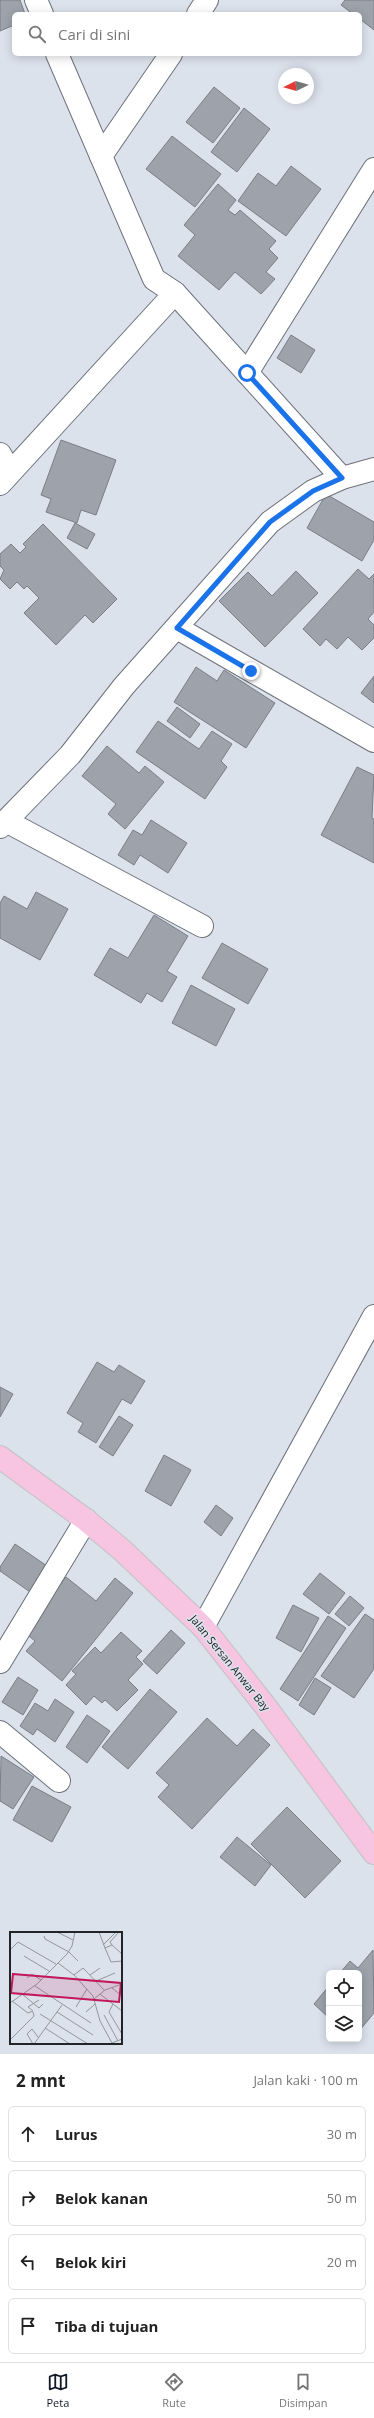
<!DOCTYPE html>
<html lang="id">
<head>
<meta charset="utf-8">
<style>
  :root { --surface:#fff; --page:#f6f6f6; --text:#222; --muted:#767676; --line:#e0e0e0; --accent:#111827 }
  body { margin:0; font-family:"Open Sans",sans-serif; background:var(--page); color:var(--text) }
  .controls { position:absolute; right:12px; bottom:12px; display:grid; overflow:hidden; border-radius:6px; box-shadow:0 2px 10px #0003 }
  .controls button { width:36px; height:36px; display:grid; place-items:center; padding:0; border:0; border-bottom:1px solid var(--line); background:var(--surface); color:var(--text); font:20px sans-serif }
  .compass { position:absolute; left:278px; top:68px; width:36px; height:36px; border-radius:50%; background:var(--surface); box-shadow:0 2px 10px #0003; rotate:265deg }
  .stop { position:absolute; width:12px; height:12px; margin:-9px; border:3px solid #1a73e8; border-radius:50%; background:#fff }
  .stop.end { background:#1a73e8; border-color:#fff; box-shadow:0 1px 4px #0008 }
  .list { margin:0; padding:0; list-style:none }
  h2 { display:flex; justify-content:space-between; align-items:center; height:52px; margin:0; padding:0 16px; font-size:17px }
  h2 small { font-size:13px; font-weight:400; color:var(--muted) }
  .list li { display:grid; grid-template-columns:26px 1fr auto; gap:12px; align-items:center; box-sizing:border-box; height:56px; margin:0 8px 8px; padding:0 8px; border:1px solid var(--line); border-radius:6px }
  .list b { display:block; font-size:15px; white-space:nowrap }
  .list em { font-size:13px; font-style:normal; color:var(--muted) }
  .icon { flex:none; width:22px; height:22px; fill:none; stroke:currentColor; stroke-width:2; stroke-linecap:round; stroke-linejoin:round }
  .map { position:relative; flex:none; width:374px; height:2054px; overflow:hidden }
  .search { position:absolute; background:var(--surface); box-shadow:0 2px 10px #0003; left:12px; right:12px; top:12px; height:44px; display:flex; align-items:center; gap:10px; box-sizing:border-box; padding:0 14px; border-radius:6px; color:var(--muted); font-size:15px }
  .sheet { height:308px; background:var(--surface) }
  nav { display:flex; justify-content:space-around; align-items:center; box-sizing:border-box; height:56px; border-top:1px solid var(--line); background:var(--surface); font-size:11px; color:var(--muted) }
  nav a { display:grid; justify-items:center; gap:2px }
  nav .on { color:var(--accent) }
  .map>svg:first-child { display:block }
  .building { fill:#9da2ab; stroke:#797e87 }
  .lines { fill:none; stroke-linecap:round; stroke-linejoin:round }
  .minor-casing { stroke:#6c717a; stroke-width:24 }
  .major-casing { stroke:#c1c2c3; stroke-width:24 }
  .minor { stroke:#fff; stroke-width:22 }
  .major { stroke:#f7c5e2; stroke-width:22 }
  .route { stroke:#1a73e8; stroke-width:5 }
  .labels { text-anchor:middle; stroke-width:3; stroke-linejoin:round; paint-order:stroke }
  .street-label { font-size:11px; fill:#222427; stroke:#dce2ec }
  .inset-road { fill:none; stroke:#92969d; stroke-width:1 }
  .view { fill:#c2185b; fill-opacity:0.15; stroke:#c2185b; stroke-width:2 }
  .inset-edge { fill:none; stroke:#222427; stroke-width:2 }
</style>
</head>
<body>
<div class="map">
<svg width="374" height="2054" viewBox="0 0 374 2054">
  <rect width="100%" height="100%" fill="#dce2ec"/>
  <g class="building">
    <path d="M0 0H20L25 14H14V25L0 31Z"/>
    <path d="M345 0H374V30L360 19V14H353L341 5Z"/>
    <path d="M214 87 240 108 213 143 186 122Z"/>
    <path d="M244 108 270 129 237 172 211 152Z"/>
    <path d="M172 136 221 174 195 207 146 169Z"/>
    <path d="M291 166 321 189 286 236 238 201 258 173 276 186Z"/>
    <path d="M218 184 236 200 228 210 235 215 240 210 276 241 269 249 278 258 266 272 275 279 261 294 235 272 219 290 178 256 195 235 184 225Z"/>
    <path d="M291 335 315 350 301 373 277 358Z"/>
    <path d="M61 440 116 460 96 515 81 510 77 523 46 512 51 499 41 495Z"/>
    <path d="M326 494 374 522V540L362 561 307 528Z"/>
    <path d="M75 523 95 534 87 549 67 538Z"/>
    <path d="M43 524 117 599 93 623 85 615 56 645 24 613 39 598 27 586 24 589 17 582 10 589 0 579 4 570 0 566V554L11 544 20 553 26 547 23 544Z"/>
    <path d="M358 569 369 579 374 574V612L368 619 374 625V638L362 650 348 637 337 649 326 639 320 646 303 629Z"/>
    <path d="M296 571 318 593 265 647 219 601 248 572 272 596Z"/>
    <path d="M196 667 217 681 224 670 275 703 246 748 174 702Z"/>
    <path d="M374 676V703L361 693Z"/>
    <path d="M177 707 200 724 190 738 167 721Z"/>
    <path d="M158 721 199 749 212 731 232 744 221 761 227 767 205 799 136 752Z"/>
    <path d="M107 746 139 773 145 766 164 782 125 829 108 814 116 804 82 776Z"/>
    <path d="M357 767 374 775 372 818 374 819V863L321 835Z"/>
    <path d="M151 820 187 843 168 873 140 855 134 865 118 855 133 830 142 835Z"/>
    <path d="M36 892 68 909 40 960 0 938V903L4 896 27 909Z"/>
    <path d="M154 915 188 936 167 971 177 977 162 1002 147 993 141 1003 94 975 110 948 128 958Z"/>
    <path d="M222 943 268 969 248 1004 202 978Z"/>
    <path d="M191 985 235 1009 216 1046 172 1023Z"/>
    <path d="M97 1362 114 1372 119 1365 145 1381 131 1404 122 1399 96 1443 78 1432 83 1423 67 1413Z"/>
    <path d="M0 1387 13 1394 0 1417Z"/>
    <path d="M119 1416 133 1425 113 1456 99 1447Z"/>
    <path d="M164 1455 191 1470 171 1506 145 1491Z"/>
    <path d="M216 1505 233 1518 221 1536 204 1522Z"/>
    <path d="M15 1544 50 1568 33 1594 0 1571V1567Z"/>
    <path d="M320 1573 345 1593 329 1614 303 1594Z"/>
    <path d="M66 1577 96 1601 115 1578 133 1593 62 1681 26 1651 35 1641 23 1631Z"/>
    <path d="M350 1596 364 1608 349 1626 335 1614Z"/>
    <path d="M293 1605 319 1618 301 1652 276 1638Z"/>
    <path d="M365 1614 374 1620V1669L354 1698 321 1676Z"/>
    <path d="M328 1616 346 1628 298 1701 280 1689Z"/>
    <path d="M171 1630 185 1643 157 1674 143 1661Z"/>
    <path d="M121 1632 142 1651 136 1657 143 1664 128 1680 138 1690 117 1711 105 1700 102 1703 94 1696 86 1705 66 1685 76 1674 72 1671 95 1647 101 1653Z"/>
    <path d="M18 1677 38 1690 23 1715 2 1702Z"/>
    <path d="M315 1678 331 1688 314 1715 299 1705Z"/>
    <path d="M150 1689 177 1712 128 1769 102 1747Z"/>
    <path d="M55 1699 74 1712 55 1742 37 1729 33 1735 20 1726 35 1703 48 1711Z"/>
    <path d="M87 1715 110 1731 87 1763 66 1747Z"/>
    <path d="M207 1718 237 1746 253 1729 270 1745 192 1829 158 1797 169 1785 156 1773Z"/>
    <path d="M1 1756 34 1777 13 1809 0 1801Z"/>
    <path d="M32 1786 71 1807 52 1842 13 1820Z"/>
    <path d="M287 1807 341 1861 305 1898 251 1844Z"/>
    <path d="M237 1837 271 1865 255 1886 220 1857Z"/>
    <path d="M373 1950 374 2013 359 2031V1973H340L350 1961 358 1968Z"/>
    <path d="M329 1986V2018L314 2004Z"/>
  </g>
  <g class="lines">
    <g class="minor-casing">
      <g id="minor">
        <path d="M36 0 42 14"/>
        <path d="M198 14 207 0"/>
        <path d="M57 54 154 279 175 293 342 478"/>
        <path d="M101 156 171 54"/>
        <path d="M247 373 374 169"/>
        <path d="M0 454 10 471"/>
        <path d="M0 484 175 293"/>
        <path d="M177 628 374 741"/>
        <path d="M6 821 202 926"/>
        <path d="M0 827 70 755 124 686 270 522 313 491 342 478 374 469"/>
        <path d="M203 1627 374 1316"/>
        <path d="M0 1662 86 1520"/>
        <path d="M0 1732 59 1781"/>
      </g>
    </g>
    <g class="major-casing">
      <path id="major" d="M0 1457 86 1520 122 1550 203 1627 266 1707 374 1853"/>
    </g>
    <use href="#minor" class="minor"/>
    <use href="#major" class="major"/>
  </g>
  <g class="lines">
    <path class="route" d="M247 373 342 478 313 491 270 522 177 628 251 671"/>
  </g>
  <g class="labels">
    <g class="street-label">
      <text transform="translate(230 1663) rotate(51)" y="4">Jalan Sersan Anwar Bay</text>
    </g>
  </g>
  <g transform="translate(10 1932)">
    <rect width="112" height="112" fill="#dce2ec"/>
    <path class="inset-road" d="M47 0 63 8M89 0 95 16 102 13 112 22M34 4 35 7 59 20 68 29M93 13 106 0M102 13 100 10 109 0M95 16 101 30 112 29M0 18 8 10 46 32M14 24 39 39M48 31 64 43 83 64 90 89 102 111 112 107M64 43 73 36 95 59M80 43 90 36M17 46 22 42 31 48M86 49 105 41M25 54 81 91M102 56 112 64M12 62 29 76 33 72M90 62 112 79M84 67 95 58 112 52M2 69 18 81 23 79 18 75 29 68M0 71 27 52 57 22 62 14 65 0M103 72 99 80 112 102M66 75 77 57M47 80 83 103M76 80 85 72M30 82 78 112M94 83 108 109M35 96 60 112M0 108 24 84 23 80M23 112 17 102 22 97 28 105M24 112 52 73"/>
    <path class="view" d="M3 42 111 51 109 70 1 61Z"/>
    <rect width="112" height="112" class="inset-edge"/>
  </g>
</svg>
<div class="controls">
<button><svg class="icon" aria-label="locate" viewBox="0 0 24 24"><circle cx="12" cy="12" r="6"/><path d="M12 2v4M12 18v4M2 12h4M18 12h4"/></svg></button>
<button><svg class="icon" aria-label="layers" viewBox="0 0 24 24"><path d="M12 4l9 5-9 5-9-5zM3 14l9 5 9-5"/></svg></button>
</div>
<svg class="compass" viewBox="-18 -18 36 36"><path d="M0-13l5 13h-10z" fill="#e53935"/><path d="M0 13l5-13h-10z" fill="#767676"/></svg>
<div class="stop" style="left:247px;top:373px"></div>
<div class="stop end" style="left:251px;top:671px"></div>
<div class="search"><svg class="icon" aria-label="search" viewBox="0 0 24 24"><circle cx="10" cy="10" r="6"/><path d="M15 15l6 6"/></svg>Cari di sini</div>
</div>
<section class="sheet">
<h2>2 mnt<small>Jalan kaki · 100 m</small></h2>
<ul class="list">
<li><svg class="icon" aria-label="ahead" viewBox="0 0 24 24"><path d="M12 20V5M6 11l6-6 6 6"/></svg><div><b>Lurus</b></div><em>30 m</em></li>
<li><svg class="icon" aria-label="right" viewBox="0 0 24 24"><path d="M7 20v-9h11M14 6l5 5-5 5"/></svg><div><b>Belok kanan</b></div><em>50 m</em></li>
<li><svg class="icon" aria-label="left" viewBox="0 0 24 24"><path d="M17 20v-9H6M10 6l-5 5 5 5"/></svg><div><b>Belok kiri</b></div><em>20 m</em></li>
<li><svg class="icon" aria-label="arrive" viewBox="0 0 24 24"><path d="M6 21V4h12l-3 4 3 4H6"/></svg><div><b>Tiba di tujuan</b></div></li>
</ul>
</section>
<nav>
<a class="on"><svg class="icon" aria-label="map" viewBox="0 0 24 24"><path d="M3 6l6-2 6 2 6-2v14l-6 2-6-2-6 2zM9 4v14M15 6v14"/></svg>Peta</a>
<a><svg class="icon" aria-label="directions" viewBox="0 0 24 24"><path d="M12 3l9 9-9 9-9-9zM9 14v-3h6M13 9l2 2-2 2"/></svg>Rute</a>
<a><svg class="icon" aria-label="saved" viewBox="0 0 24 24"><path d="M7 4h10v16l-5-4-5 4z"/></svg>Disimpan</a>
</nav>
</body>
</html>
